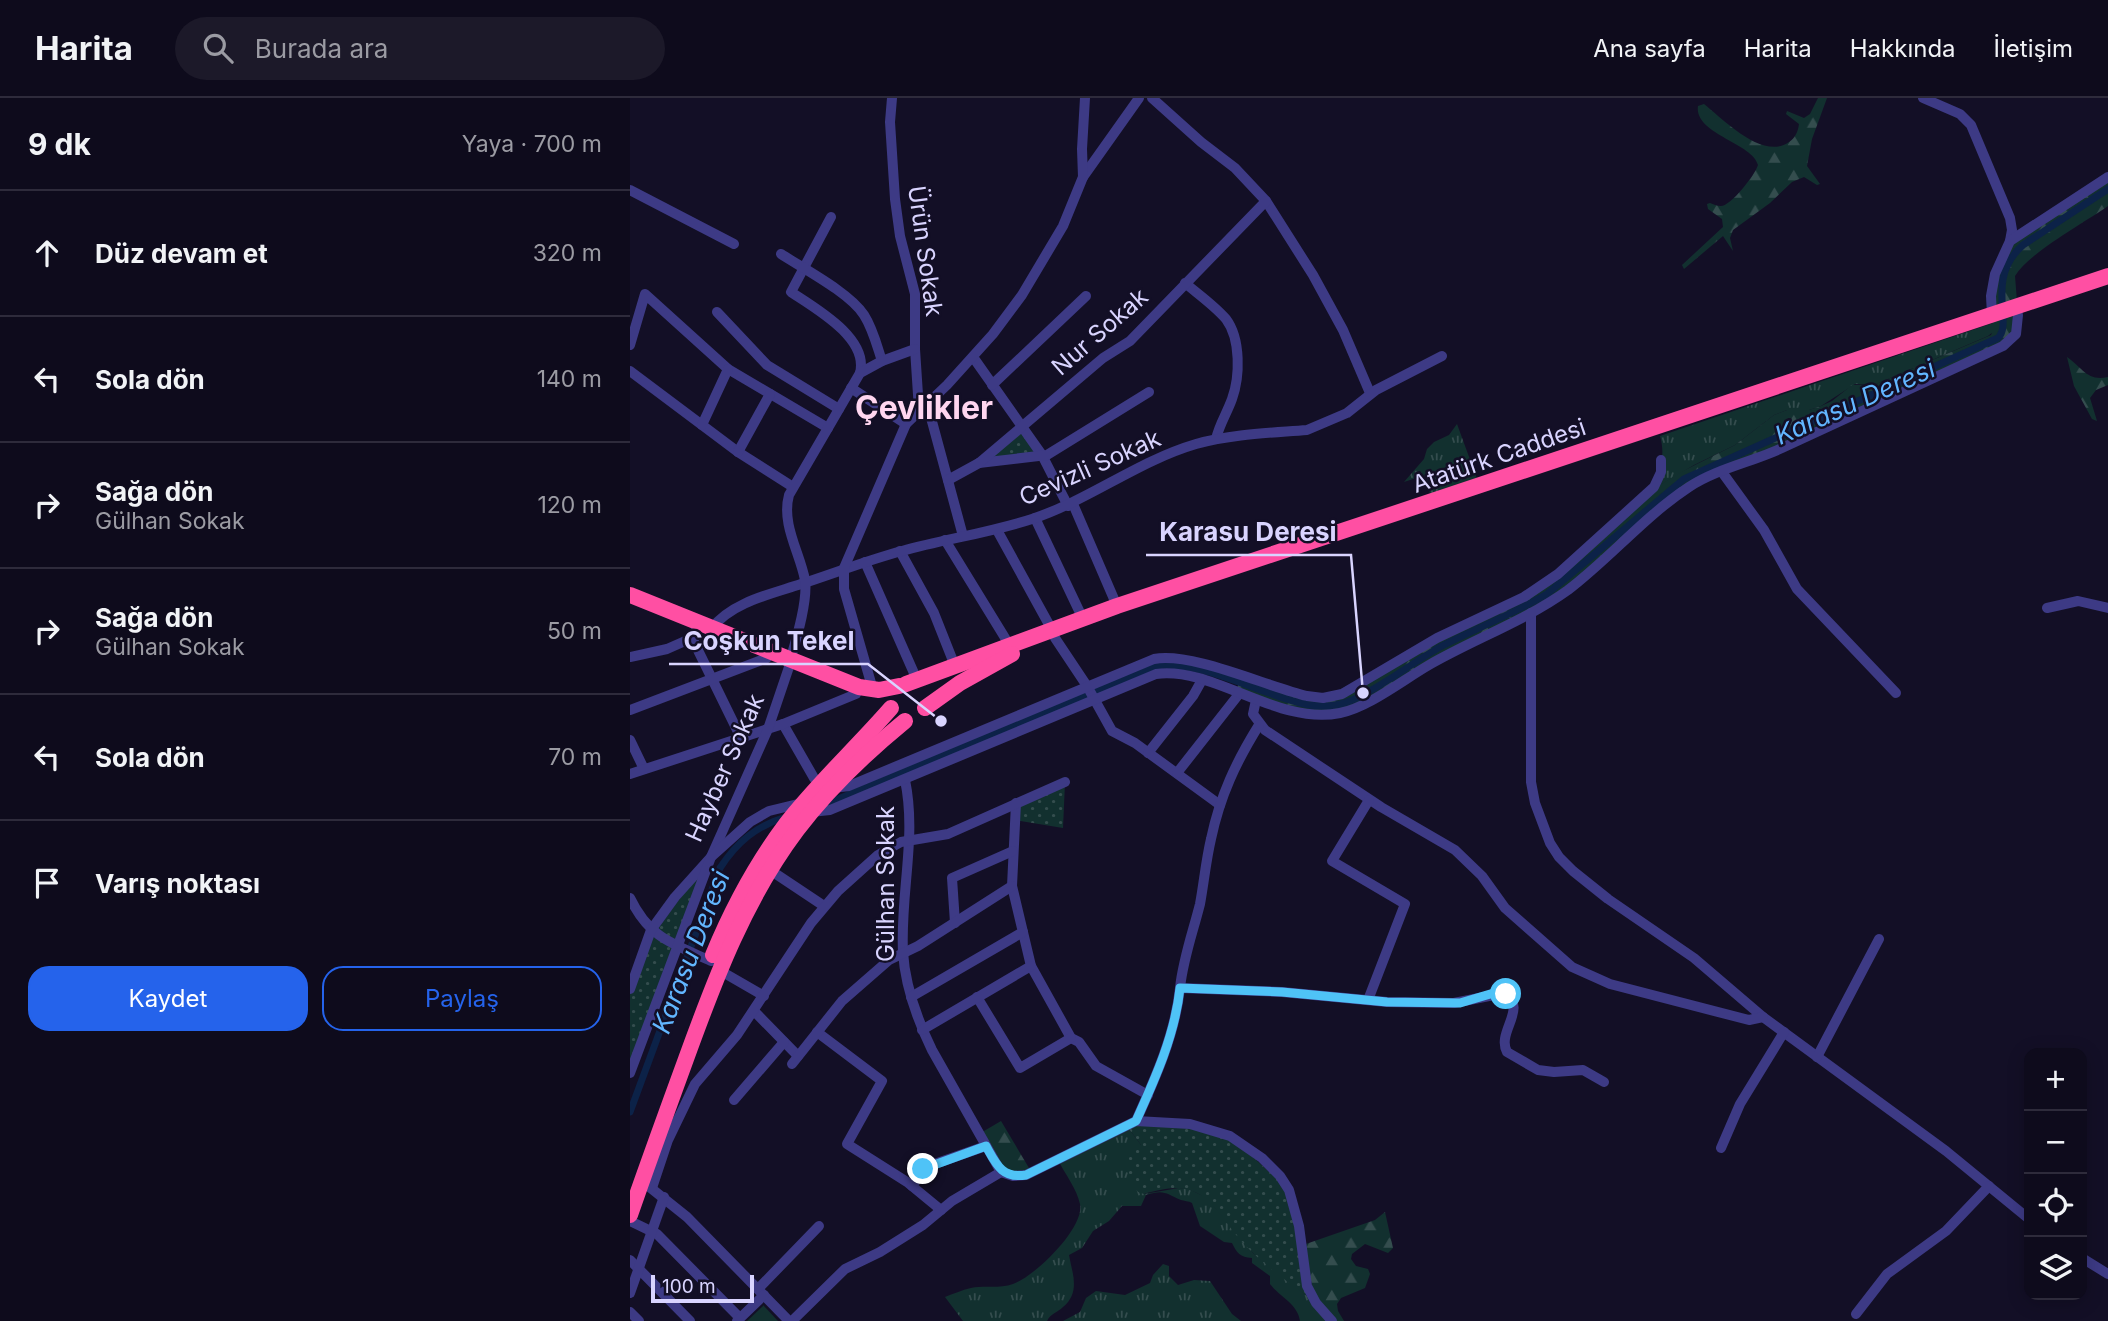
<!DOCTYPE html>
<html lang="tr">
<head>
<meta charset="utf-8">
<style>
  :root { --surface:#0e0b1c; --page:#1c1929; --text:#f1f3f6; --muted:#9b9ba3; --line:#2e2b3b; --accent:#2563eb }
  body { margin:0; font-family:Inter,sans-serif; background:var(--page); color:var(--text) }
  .controls { position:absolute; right:21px; bottom:21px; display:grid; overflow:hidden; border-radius:14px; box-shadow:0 4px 18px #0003 }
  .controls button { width:63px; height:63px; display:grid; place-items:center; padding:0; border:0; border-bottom:2px solid var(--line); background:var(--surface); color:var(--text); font:35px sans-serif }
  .scale { position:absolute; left:21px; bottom:18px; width:103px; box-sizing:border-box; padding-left:7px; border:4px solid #d9d4ff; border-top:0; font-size:19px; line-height:24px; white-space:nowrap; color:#d9d4ff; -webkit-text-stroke:5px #130f26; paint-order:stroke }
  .stop { position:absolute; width:21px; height:21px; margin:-16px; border:5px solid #4fc3f7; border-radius:50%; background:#fff }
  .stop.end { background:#4fc3f7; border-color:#fff; box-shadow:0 2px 7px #0008 }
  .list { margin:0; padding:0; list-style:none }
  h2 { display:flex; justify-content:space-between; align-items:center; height:91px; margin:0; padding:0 28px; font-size:30px }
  h2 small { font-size:23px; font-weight:400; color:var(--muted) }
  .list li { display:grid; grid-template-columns:46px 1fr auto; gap:21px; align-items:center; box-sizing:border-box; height:126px; padding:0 28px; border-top:2px solid var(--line) }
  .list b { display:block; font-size:26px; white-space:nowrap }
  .list p { margin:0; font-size:23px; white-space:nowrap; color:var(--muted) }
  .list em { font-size:23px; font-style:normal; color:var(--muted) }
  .actions { display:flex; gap:14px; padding:21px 28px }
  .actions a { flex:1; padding:16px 0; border:2px solid var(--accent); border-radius:21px; text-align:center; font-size:24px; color:var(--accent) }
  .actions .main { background:var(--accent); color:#fff }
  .icon { flex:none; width:38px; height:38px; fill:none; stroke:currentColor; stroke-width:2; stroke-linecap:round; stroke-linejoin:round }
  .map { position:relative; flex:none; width:1478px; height:1223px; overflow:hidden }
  header { display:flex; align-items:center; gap:42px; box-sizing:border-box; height:98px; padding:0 35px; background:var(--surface); border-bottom:2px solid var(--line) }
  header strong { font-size:33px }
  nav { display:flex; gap:38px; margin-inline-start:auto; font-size:24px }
  .search { width:490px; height:63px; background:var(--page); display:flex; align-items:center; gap:18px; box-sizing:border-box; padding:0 24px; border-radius:38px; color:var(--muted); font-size:26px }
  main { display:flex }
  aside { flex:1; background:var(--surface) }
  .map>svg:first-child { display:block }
  .grass { fill:url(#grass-tufts) }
  .forest { fill:url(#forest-firs) }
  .park { fill:url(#park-dots) }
  .pitch { fill:#12302f }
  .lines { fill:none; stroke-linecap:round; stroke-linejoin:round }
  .canal { stroke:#0c2248; stroke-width:7 }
  .minor { stroke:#3d3a85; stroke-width:10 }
  .highway { stroke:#ff4fa3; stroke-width:16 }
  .route { stroke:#4fc3f7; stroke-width:9 }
  .labels { text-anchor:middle; stroke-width:5; stroke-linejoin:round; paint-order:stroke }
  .street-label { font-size:24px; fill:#d9d4ff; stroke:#130f26 }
  .water-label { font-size:26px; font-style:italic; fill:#62b6ff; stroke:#130f26 }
  .district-label { font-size:32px; font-weight:bold; fill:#ffd6f0; stroke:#130f26 }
  .leader { fill:none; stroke:#d9d4ff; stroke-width:2.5 }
  .callout-dot { fill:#d9d4ff; stroke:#130f26; stroke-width:2.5 }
  .callout-label { font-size:26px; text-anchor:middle; font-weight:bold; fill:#d9d4ff; stroke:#130f26; stroke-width:5; stroke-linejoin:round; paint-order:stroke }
</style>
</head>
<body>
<header>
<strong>Harita</strong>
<div class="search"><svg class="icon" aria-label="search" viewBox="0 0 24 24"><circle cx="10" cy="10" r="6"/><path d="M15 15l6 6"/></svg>Burada ara</div>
<nav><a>Ana sayfa</a><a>Harita</a><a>Hakkında</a><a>İletişim</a></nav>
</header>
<main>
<aside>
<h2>9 dk<small>Yaya · 700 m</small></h2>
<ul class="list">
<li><svg class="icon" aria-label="ahead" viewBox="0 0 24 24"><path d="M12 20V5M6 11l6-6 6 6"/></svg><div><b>Düz devam et</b></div><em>320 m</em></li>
<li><svg class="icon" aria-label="left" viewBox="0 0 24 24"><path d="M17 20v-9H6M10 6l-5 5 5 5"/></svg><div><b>Sola dön</b></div><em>140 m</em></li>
<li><svg class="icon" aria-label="right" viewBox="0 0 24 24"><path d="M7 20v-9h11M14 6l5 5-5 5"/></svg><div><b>Sağa dön</b><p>Gülhan Sokak</p></div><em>120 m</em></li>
<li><svg class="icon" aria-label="right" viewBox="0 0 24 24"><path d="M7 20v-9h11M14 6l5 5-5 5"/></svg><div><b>Sağa dön</b><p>Gülhan Sokak</p></div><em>50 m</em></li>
<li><svg class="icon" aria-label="left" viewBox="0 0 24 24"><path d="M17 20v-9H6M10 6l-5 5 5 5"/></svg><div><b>Sola dön</b></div><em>70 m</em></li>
<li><svg class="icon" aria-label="arrive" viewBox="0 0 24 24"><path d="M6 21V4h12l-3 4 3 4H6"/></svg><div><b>Varış noktası</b></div></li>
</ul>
<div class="actions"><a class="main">Kaydet</a><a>Paylaş</a></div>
</aside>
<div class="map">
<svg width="1478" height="1223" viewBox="0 0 1478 1223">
  <defs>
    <pattern id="grass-tufts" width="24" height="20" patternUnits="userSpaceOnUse" patternTransform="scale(1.75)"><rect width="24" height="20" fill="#12302f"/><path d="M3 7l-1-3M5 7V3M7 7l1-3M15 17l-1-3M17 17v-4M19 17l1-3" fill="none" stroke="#344d4e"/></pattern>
    <pattern id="forest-firs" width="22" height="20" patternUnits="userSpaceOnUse" patternTransform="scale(1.75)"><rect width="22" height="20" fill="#12302f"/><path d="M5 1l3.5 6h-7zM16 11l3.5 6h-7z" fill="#344d4e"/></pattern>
    <pattern id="park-dots" width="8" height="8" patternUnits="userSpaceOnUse" patternTransform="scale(1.75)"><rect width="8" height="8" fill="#12302f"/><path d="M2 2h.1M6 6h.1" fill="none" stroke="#344d4e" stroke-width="1.8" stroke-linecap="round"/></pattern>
  </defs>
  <rect width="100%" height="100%" fill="#130f26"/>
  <g class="grass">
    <path d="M1363 225V234L1358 238 1246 286H1225L1191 308 1179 312H1157L1144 317 1105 347 1064 367 1020 393C1030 376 1036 358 1030 338Z"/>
    <path d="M827 326 850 389 803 404 795 381 786 380 774 384 794 361 797 351 804 344 819 337Z"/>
    <path d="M496 1027 511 1047 514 1096 549 1090 559 1091 577 1100 623 1155 677 1198 702 1223H670C668 1206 650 1199 640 1186V1178L622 1165V1160C610 1159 607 1155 602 1145L594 1144 570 1128 562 1105C559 1103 554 1103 551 1102 536 1096 535 1091 516 1097L511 1108H492L479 1123 463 1133 452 1150 439 1157C442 1175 451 1194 433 1209 427 1215 421 1215 417 1223H333L315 1199C323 1196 332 1192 341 1190 355 1187 370 1191 383 1186 404 1179 455 1130 450 1106 447 1091 435 1076 428 1062Z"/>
    <path d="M533 1166 539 1168V1178L548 1187 564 1182 580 1183 602 1216 611 1223H433L450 1214 456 1200 466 1193 495 1197 520 1185 523 1177Z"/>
  </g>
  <g class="forest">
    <path d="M1188 0H1197L1182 41 1177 68 1190 86 1187 87 1174 79 1162 84 1140 105 1103 132 1100 140 1103 153 1093 138 1054 171 1052 167 1093 129 1092 121 1078 111 1077 106 1080 105C1083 106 1087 108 1091 108 1101 108 1125 77 1128 67 1123 45 1064 36 1068 8L1074 6C1093 21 1133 63 1159 44 1165 40 1168 34 1169 26L1156 16 1157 13 1174 20 1180 16Z"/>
    <path d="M1478 79V108C1454 125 1400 154 1385 178L1388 217 1384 239 1062 387 948 483 738 603 693 617 605 594 612 579 693 600 894 499 1020 393 1051 374 1105 347 1144 317 1157 312H1179L1191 308 1202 303 1222 287 1246 286 1361 237 1363 232 1361 198 1375 149Z"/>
    <path d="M1437 259C1452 269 1457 284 1478 279V287L1466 292 1460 300 1467 323 1462 321 1444 288Z"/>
    <path d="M371 1023 402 1075 377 1076 349 1036Z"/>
    <path d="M755 1114 763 1150 758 1155 735 1146 722 1156 721 1161 726 1168 738 1171 740 1176 735 1190 711 1200 707 1206 708 1213 714 1223H702L686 1205 673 1147 745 1122Z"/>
  </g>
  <g class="park">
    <path d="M391 329 412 357 349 365Z"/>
    <path d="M435 684 433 730 384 722 386 705Z"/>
    <path d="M81 759 0 975V891L16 846Z"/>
    <path d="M532 1023 600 1038 659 1092 677 1198C655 1182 633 1166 614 1146 580 1108 575 1077 514 1096L508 1094 499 1082V1056L511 1047 496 1027Z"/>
  </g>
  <path class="pitch" d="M133 1207 148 1223H117L133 1208Z"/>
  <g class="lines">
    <g class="canal">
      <path d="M194 707 525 568C571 561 632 598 679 607 693 609 707 608 720 603 753 589 781 565 812 548 847 530 883 516 917 496L1054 381 1368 240C1384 225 1354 181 1393 147L1478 91"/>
      <path d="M0 1014 90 770C107 744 126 728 156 719"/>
    </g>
    <g class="minor">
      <path d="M262 0 260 24 265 101 270 138 285 196V251L289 312"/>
      <path d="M522 0 571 44 605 70 636 103 683 177 713 232 740 295"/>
      <path d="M1293 0 1330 16 1341 27 1380 120 1382 132 1380 143"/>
      <path d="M453 79 509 0"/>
      <path d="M0 92 104 146"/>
      <path d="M201 119 161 194C185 210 239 240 230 275"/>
      <path d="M151 156C174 171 220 195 234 217 243 231 247 248 252 263"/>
      <path d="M555 185C568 196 585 208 596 221 611 241 610 279 602 301 597 315 589 327 586 341"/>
      <path d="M87 214 137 267 209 311"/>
      <path d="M1362 217 1361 198 1365 176 1380 143 1478 79"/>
      <path d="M0 247 15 196 98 271 198 330"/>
      <path d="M343 259 412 357 438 408"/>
      <path d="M0 273 108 354 163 389"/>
      <path d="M362 287 456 198"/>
      <path d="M221 290 276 326"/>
      <path d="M297 305 333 438"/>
      <path d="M72 327 98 271"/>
      <path d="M108 354 140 296"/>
      <path d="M349 365 417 357 519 294"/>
      <path d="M1092 374 1134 432 1167 491 1266 595"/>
      <path d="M318 382 349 365 473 260 500 243 636 103"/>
      <path d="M443 406 487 508"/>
      <path d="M405 420 453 521"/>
      <path d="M367 432 422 532"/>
      <path d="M315 442 380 548"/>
      <path d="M270 453 304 515 325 568"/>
      <path d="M235 464 287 582"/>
      <path d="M1417 510 1448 503 1478 510"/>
      <path d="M901 515V684L905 705 920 745 929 759 943 773 978 801 1064 860 1133 919 1316 1053 1399 1121"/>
      <path d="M82 530C102 504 141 496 171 486 205 475 238 462 272 453 315 441 359 435 402 421 459 402 508 363 566 346 602 336 640 335 677 332L717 315 746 292 812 258"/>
      <path d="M62 540 111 640"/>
      <path d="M425 540 457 588 482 633 505 645 590 707"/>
      <path d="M0 559 37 551 62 540 69 525"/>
      <path d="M160 563C166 542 178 503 175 482 170 455 151 426 159 397L230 275 252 263 285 251"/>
      <path d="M243 592 214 491V470L276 326 317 287 363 236 392 197 433 128 453 79 452 51 455 0"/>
      <path d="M626 602 623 616 635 632 751 709 825 752 852 778 875 810 942 869 980 886 1119 922 1133 919"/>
      <path d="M0 612 137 560"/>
      <path d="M153 626 184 680 190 687"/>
      <path d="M629 627C606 664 590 698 581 741 576 762 574 784 570 806 563 834 553 861 550 890L652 894 757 904 824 905 874 895C899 910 866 934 877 954L908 972 924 974 953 972 974 984"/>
      <path d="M0 642 14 671"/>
      <path d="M518 655 563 598 572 582"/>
      <path d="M547 675 609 596"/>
      <path d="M0 676 153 626 226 596"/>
      <path d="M275 682C287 739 270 796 273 854 275 888 287 921 302 952L371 1074 383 1078 396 1077 506 1023 560 1026 600 1038 632 1060 650 1078 659 1092 669 1128 677 1188 686 1205 702 1223"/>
      <path d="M203 690 219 688 524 561C563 554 635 588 677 598L693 600 712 596 807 540 894 499 928 476 1024 389 1031 374V362"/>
      <path d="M386 705 382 788 401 868 441 940 449 944 466 968 518 997"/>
      <path d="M181 714 200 712 526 576C584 568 647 628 710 615 739 609 773 582 799 567 844 541 895 523 938 492 980 460 1015 418 1059 389 1086 371 1122 364 1152 350 1225 316 1299 282 1373 248L1386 236 1388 217"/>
      <path d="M140 772 194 808"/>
      <path d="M0 800C19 840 43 846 81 863"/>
      <path d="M325 825 322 780 383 753"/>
      <path d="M89 872 134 898"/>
      <path d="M0 891 21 832 45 799 81 759 138 631 159 569"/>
      <path d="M281 899 393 834"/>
      <path d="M347 899 390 970 441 940"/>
      <path d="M738 902 775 806 702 763 739 702"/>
      <path d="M124 913 168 958"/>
      <path d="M292 932 401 868"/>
      <path d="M187 934 252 983 217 1046 277 1084 311 1112"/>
      <path d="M1187 959 1249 841"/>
      <path d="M162 966 212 903 259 862 288 848 382 788"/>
      <path d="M0 975 81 759 120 724 139 713 172 705"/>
      <path d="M104 1002 154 944"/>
      <path d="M506 1023C525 981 545 937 550 890"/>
      <path d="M1091 1050 1110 1006 1154 934"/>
      <path d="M17 1087 57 1119 159 1223"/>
      <path d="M282 1088 296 1069 356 1048"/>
      <path d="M22 1090 38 1042 65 986 107 937 181 825 208 793 248 757 271 744 318 736 435 684"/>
      <path d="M0 1123 27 1136 110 1220"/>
      <path d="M1452 1160 1478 1176"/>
      <path d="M0 1162 60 1223"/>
      <path d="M128 1191 189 1128"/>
      <path d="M0 1195 34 1099"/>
      <path d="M0 1214 9 1223"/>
      <path d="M1226 1216 1257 1176 1316 1133 1359 1088"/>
      <path d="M107 1223 134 1197"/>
      <path d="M162 1223 215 1171 250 1154 293 1127 322 1103 371 1074"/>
    </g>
    <g class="highway">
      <path d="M0 497 229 589 249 592 269 588"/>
      <path d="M276 586 487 508 1478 178"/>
      <path d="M295 610 330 585 382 556"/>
      <path d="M83 857C102 811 126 766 156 726 188 685 227 649 261 610"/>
      <path d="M0 1117C18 1065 37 1013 56 961 85 881 115 801 167 732 198 691 236 655 275 623"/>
    </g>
  </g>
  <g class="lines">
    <path class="route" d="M293 1071 356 1048C366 1066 372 1081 396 1077L506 1023C525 981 545 937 550 890L652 894 757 904 830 905 867 894 876 896"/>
  </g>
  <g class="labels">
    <g class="street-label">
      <text transform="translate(295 153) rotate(82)" y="8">Ürün Sokak</text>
      <text transform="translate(470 234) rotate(-41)" y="8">Nur Sokak</text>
      <text transform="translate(869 358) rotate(-19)" y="8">Atatürk Caddesi</text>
      <text transform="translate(460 370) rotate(-24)" y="8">Cevizli Sokak</text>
      <text transform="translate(95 670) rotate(-66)" y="8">Hayber Sokak</text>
      <text transform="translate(256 786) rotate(-90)" y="8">Gülhan Sokak</text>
    </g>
    <g class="water-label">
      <text transform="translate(1225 304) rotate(-24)" y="9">Karasu Deresi</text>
      <text transform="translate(61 854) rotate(-69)" y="9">Karasu Deresi</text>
    </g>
    <g class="district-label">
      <text x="294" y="321">Çevlikler</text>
    </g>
  </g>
  <path class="leader" d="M733 595L721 457H516M311 623L238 566H39"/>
  <g class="callout-dot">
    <circle cx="733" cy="595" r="7"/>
    <circle cx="311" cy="623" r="7"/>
  </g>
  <g class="callout-label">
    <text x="618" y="443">Karasu Deresi</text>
    <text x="139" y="552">Coşkun Tekel</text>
  </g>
</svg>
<div class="controls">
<button>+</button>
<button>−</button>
<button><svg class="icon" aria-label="locate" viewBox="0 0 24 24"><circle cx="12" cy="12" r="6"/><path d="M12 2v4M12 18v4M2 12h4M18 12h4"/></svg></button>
<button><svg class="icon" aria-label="layers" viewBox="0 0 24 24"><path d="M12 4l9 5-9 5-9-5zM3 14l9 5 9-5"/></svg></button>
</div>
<div class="scale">100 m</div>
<div class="stop" style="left:876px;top:896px"></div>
<div class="stop end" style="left:293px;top:1071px"></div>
</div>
</main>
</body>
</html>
